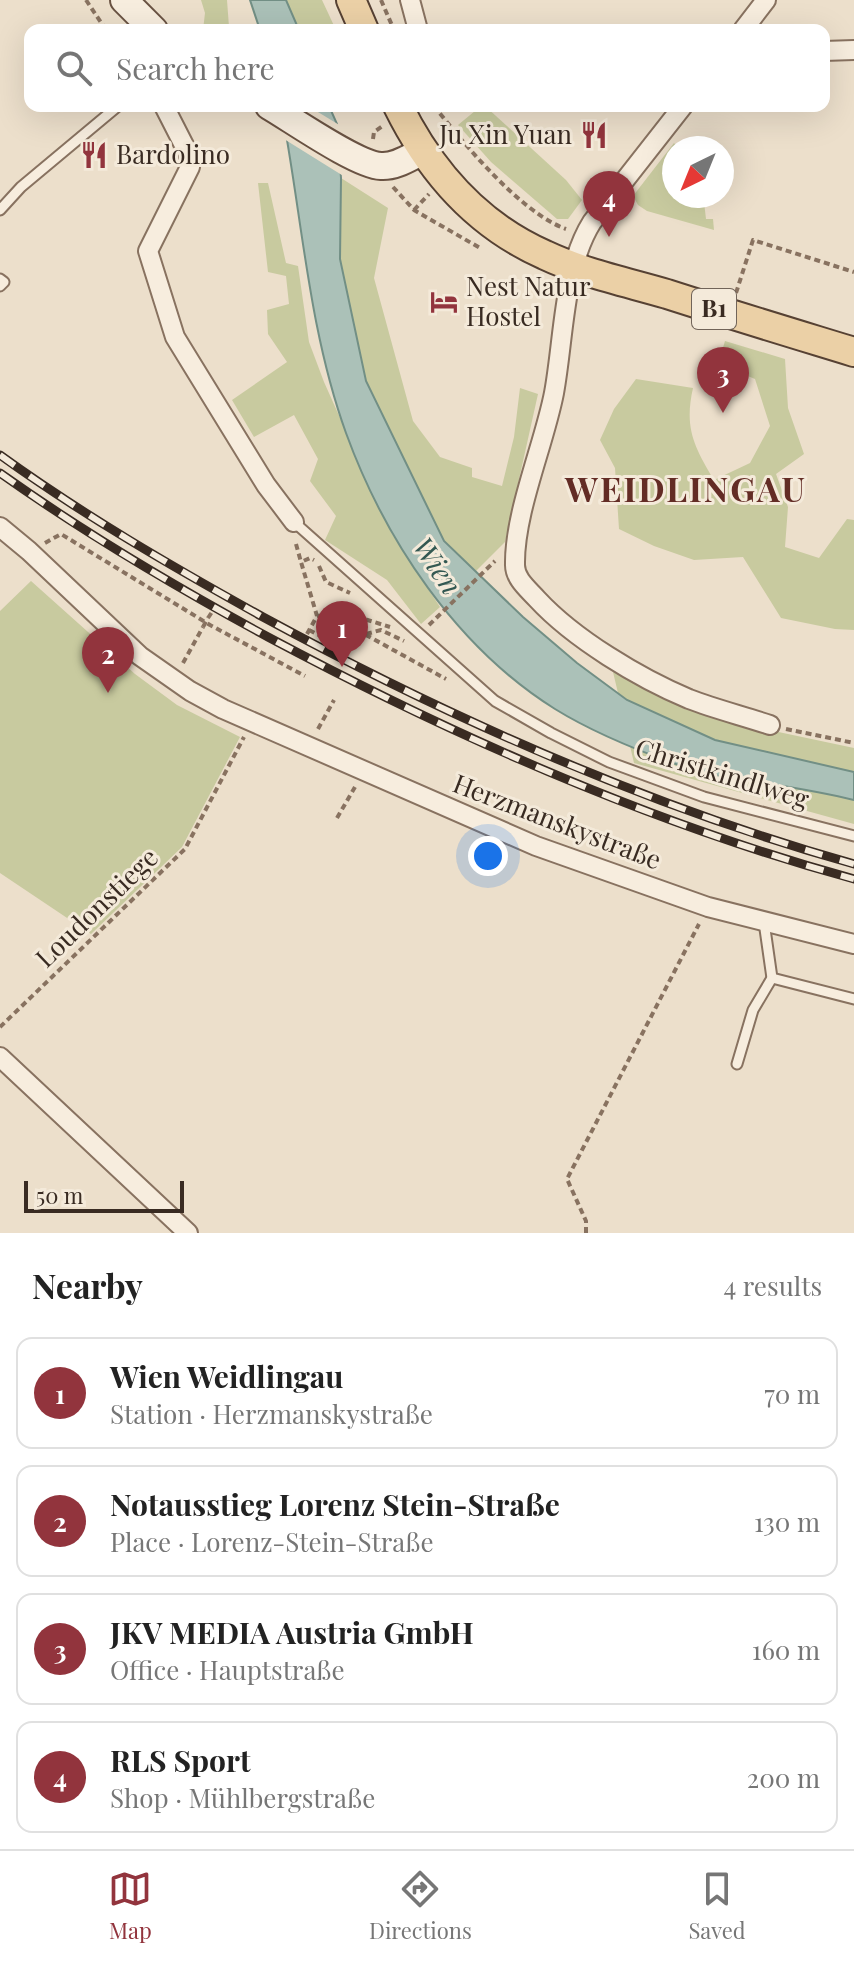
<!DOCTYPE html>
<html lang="en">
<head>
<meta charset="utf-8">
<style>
  :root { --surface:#fff; --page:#f2f2f2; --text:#222; --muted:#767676; --line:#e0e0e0; --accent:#92343d }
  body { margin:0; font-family:"Playfair Display",serif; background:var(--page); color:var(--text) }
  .compass { position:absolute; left:662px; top:136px; width:72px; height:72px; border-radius:50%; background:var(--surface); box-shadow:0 8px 32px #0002; rotate:223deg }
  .scale { position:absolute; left:24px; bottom:20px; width:160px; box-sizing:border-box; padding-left:8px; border:4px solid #392b22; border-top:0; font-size:22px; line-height:28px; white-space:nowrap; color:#392b22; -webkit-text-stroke:6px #f4eada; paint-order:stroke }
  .you { position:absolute; left:488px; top:856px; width:28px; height:28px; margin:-20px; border:6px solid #fff; border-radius:50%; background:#1a73e8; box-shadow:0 0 0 12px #1a73e833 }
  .badge { display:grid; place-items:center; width:52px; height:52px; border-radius:50%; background:var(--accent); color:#fff; font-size:26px; font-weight:700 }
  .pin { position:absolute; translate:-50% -66px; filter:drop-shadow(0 2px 4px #0008) }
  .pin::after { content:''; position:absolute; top:42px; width:28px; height:24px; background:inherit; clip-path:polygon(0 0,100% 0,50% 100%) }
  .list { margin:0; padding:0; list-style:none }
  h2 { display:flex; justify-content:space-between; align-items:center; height:104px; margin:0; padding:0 32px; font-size:34px }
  h2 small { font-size:26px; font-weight:400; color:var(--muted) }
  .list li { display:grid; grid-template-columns:52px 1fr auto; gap:24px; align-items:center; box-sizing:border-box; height:112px; margin:0 16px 16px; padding:0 16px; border:2px solid var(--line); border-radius:16px }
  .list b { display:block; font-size:30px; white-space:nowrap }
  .list p { margin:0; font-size:26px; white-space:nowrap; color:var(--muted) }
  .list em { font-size:26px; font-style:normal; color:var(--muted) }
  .icon { flex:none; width:44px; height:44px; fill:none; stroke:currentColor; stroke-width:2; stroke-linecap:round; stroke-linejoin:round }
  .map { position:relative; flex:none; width:854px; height:1233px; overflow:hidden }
  .search { position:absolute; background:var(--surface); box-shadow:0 8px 32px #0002; left:24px; right:24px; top:24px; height:88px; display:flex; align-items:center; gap:20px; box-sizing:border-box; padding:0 28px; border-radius:16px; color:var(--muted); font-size:30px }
  .sheet { height:616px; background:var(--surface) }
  nav { display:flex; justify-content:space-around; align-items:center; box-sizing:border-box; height:112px; border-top:2px solid var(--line); background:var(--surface); font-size:22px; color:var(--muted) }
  nav a { display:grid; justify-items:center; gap:4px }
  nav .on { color:var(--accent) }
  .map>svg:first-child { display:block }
  .green { fill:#c8ca9f }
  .water { fill:#abc1b8; stroke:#728f85; stroke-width:2 }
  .pier { fill:#ecdfcb }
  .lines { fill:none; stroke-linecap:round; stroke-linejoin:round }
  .service-casing { stroke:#887260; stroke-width:13 }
  .minor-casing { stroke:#887260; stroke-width:22 }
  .secondary-casing { stroke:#6a5343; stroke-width:30 }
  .primary-casing { stroke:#564133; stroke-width:32 }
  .path { stroke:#887260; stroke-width:4; stroke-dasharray:6 4; stroke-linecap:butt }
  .service { stroke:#f7edde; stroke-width:9 }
  .minor { stroke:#f7edde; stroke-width:18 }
  .secondary { stroke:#f7edde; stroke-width:26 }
  .primary { stroke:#ebd0a6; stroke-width:28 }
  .rail-casing { stroke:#392b22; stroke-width:9 }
  .rail { stroke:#f4eada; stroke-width:6; stroke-dasharray:18; stroke-linecap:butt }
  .path-bridge { stroke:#887260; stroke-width:4; stroke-dasharray:6 4; stroke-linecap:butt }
  .labels { text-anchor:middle; stroke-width:6; stroke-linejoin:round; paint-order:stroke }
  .shield { fill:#f4eada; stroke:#716459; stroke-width:2 }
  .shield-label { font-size:24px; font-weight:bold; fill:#392b22 }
  .poi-label { font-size:26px; fill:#392b22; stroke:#f4eada; text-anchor:start }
  .street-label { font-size:26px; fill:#392b22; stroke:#f4eada }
  .water-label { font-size:28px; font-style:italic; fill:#335852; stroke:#f4eada }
  .district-label { font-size:34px; font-weight:bold; letter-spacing:2px; fill:#632c25; stroke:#f4eada }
</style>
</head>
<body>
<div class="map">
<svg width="854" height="1233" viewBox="0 0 854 1233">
  <rect width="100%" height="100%" fill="#ecdfcb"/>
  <g class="green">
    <path d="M201 0H227L229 27 226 30H203L205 13Z"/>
    <path d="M286 0H322L336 30H299Z"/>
    <path d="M481 106H485L566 180 582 200 568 219H557L491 162 458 125Z"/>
    <path d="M674 143 678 148H674V154L667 162 674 170V196H698L704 202 706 219H713L714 230 647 211 638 205 633 196Z"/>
    <path d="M341 178 388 208 374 278 413 421 440 457 472 468V477L502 486 514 437 520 388 538 394 505 542 476 571 444 541 366 381 340 259Z"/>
    <path d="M258 183H268L286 263 298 266 309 342 324 382 392 534 440 607 421 624 387 580 325 540 336 516 310 481 318 459 294 415 254 437 232 400 287 362 268 334 267 310 289 304 286 276 268 272Z"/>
    <path d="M725 341 785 359 788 408 804 454 776 474 788 507 785 547 819 558 847 519 854 520V630L835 629 781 618 743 557 694 560 654 546 619 529 615 468 600 440 614 409 636 379 693 388C684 428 694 446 714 480L750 463 770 426 755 379 718 364Z"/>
    <path d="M31 581 135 674 177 705 240 737 182 847 91 934 0 873V611Z"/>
    <path d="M613 672 717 719 854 748V772L715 740 627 700 618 693Z"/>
    <path d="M630 746 697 772 822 792 854 800V824L634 763Z"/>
  </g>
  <g class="water">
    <path d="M250 0H286L299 30H260Z"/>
    <path d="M281 106H329L337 124 341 178 340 259 366 381 444 541 523 617 577 663 627 700 715 740 854 772V800C819 791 783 786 747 780 729 777 710 776 693 770 646 754 597 735 555 709 456 647 385 540 346 433 308 328 302 215 281 106Z"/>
  </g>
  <path class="pier" d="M277 106H308L341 126 345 177 284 139Z"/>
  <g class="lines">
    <g class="service-casing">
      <g id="service">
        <path d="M0 210 21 187 118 106"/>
        <path d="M0 279 4 282 0 286"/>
        <path d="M294 522 495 701 551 733 609 762 704 797 854 836"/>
        <path d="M764 922 772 978 854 999"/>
        <path d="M737 1064 753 1010 772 978"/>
      </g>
    </g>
    <g class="minor-casing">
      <g id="minor">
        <path d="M410 0 418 30"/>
        <path d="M743 30 766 0"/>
        <path d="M824 51 854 50"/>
        <path d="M164 106 188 153 190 167 148 251 175 337 266 485 294 522"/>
        <path d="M683 106 592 222C563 268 564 339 554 393 544 445 514 513 515 565 515 579 528 589 537 599 574 639 639 678 689 699 715 709 743 716 770 725"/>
        <path d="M0 527 29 551 140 656 190 691 223 709 536 846 708 907 854 944"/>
        <path d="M0 1057 188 1233"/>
      </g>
    </g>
    <g class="secondary-casing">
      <g id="secondary">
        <path d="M124 0 154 30"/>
        <path d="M269 106C293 120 357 165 381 166 396 167 410 157 423 151"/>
      </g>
    </g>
    <g class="primary-casing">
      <g id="primary">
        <path d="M351 0 364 30"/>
        <path d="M398 106C430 171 477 225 545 255 583 273 626 282 667 294 729 314 792 333 854 352"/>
      </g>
    </g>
    <g class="path">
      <path d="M86 0 106 30"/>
      <path d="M381 0 394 30"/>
      <path d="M434 106C464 144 521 213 566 229"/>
      <path d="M373 139 374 132 384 125"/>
      <path d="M393 187 414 210 480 248"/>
      <path d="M414 210 429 194"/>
      <path d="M736 293 753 240 854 272"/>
      <path d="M45 543 61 534 210 625 305 676"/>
      <path d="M296 544 301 562"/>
      <path d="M319 566 326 582 350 593"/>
      <path d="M317 616 345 613 390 627"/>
      <path d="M208 618 212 612"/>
      <path d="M348 625 446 679"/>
      <path d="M429 625 495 561"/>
      <path d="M309 630 338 645 342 636 334 631"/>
      <path d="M307 634 317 616 301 562 310 558 314 560"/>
      <path d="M366 634 381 630 404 641"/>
      <path d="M183 663 203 627"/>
      <path d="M318 729 334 700"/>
      <path d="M786 729 854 743"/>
      <path d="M337 818 355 787"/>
      <path d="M0 1027 185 849 244 737"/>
      <path d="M586 1233V1221L567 1179 699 924"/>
    </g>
    <use href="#service" class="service"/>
    <use href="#minor" class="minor"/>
    <use href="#secondary" class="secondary"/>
    <use href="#primary" class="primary"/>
    <g class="rail-casing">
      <g id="rail">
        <path d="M0 455C83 515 173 567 263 617 451 719 648 806 854 864"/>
        <path d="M0 473C86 534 176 587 268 637 455 737 650 823 854 879"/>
      </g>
    </g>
    <use href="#rail" class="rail"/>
    <path class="path-bridge" d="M203 627 208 618"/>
  </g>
  <defs>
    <g id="restaurant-bare" transform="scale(2.16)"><path d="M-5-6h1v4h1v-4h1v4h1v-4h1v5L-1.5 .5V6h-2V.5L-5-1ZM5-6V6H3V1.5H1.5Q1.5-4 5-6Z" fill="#92343d" stroke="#f4eada" stroke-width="2.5" paint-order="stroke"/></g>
    <g id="hotel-bare" transform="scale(2.16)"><path d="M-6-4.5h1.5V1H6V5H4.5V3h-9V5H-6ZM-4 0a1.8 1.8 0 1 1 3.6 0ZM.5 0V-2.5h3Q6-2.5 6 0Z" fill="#92343d" stroke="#f4eada" stroke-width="2.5" paint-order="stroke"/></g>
  </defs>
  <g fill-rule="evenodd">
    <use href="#restaurant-bare" x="594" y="135"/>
    <use href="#restaurant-bare" x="94" y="155"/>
    <use href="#hotel-bare" x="444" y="302"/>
  </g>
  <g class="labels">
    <rect class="shield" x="692" y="289" width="44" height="40" rx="6"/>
    <g class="shield-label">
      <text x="714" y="317">B1</text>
    </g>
    <g class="poi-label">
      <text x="572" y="144" text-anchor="end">Ju Xin Yuan</text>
      <text x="116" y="164">Bardolino</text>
      <text x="466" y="296">Nest Natur<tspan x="466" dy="30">Hostel</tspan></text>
    </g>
    <g class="street-label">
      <text transform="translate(722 774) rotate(17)" y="9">Christkindlweg</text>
      <text transform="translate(557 822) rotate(21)" y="9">Herzmanskystraße</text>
      <text transform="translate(97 908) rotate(-44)" y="9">Loudonstiege</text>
    </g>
    <g class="water-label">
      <text transform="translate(437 566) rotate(56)" y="10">Wien</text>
    </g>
    <g class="district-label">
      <text x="686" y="502">WEIDLINGAU</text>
    </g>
  </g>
</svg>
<svg class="compass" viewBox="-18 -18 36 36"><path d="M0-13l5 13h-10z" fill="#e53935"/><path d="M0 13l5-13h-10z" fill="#767676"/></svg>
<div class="scale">50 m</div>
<div class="you"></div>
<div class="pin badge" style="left:342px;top:667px">1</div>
<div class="pin badge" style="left:108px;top:693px">2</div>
<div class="pin badge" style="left:723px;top:413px">3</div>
<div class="pin badge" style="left:609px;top:237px">4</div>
<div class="search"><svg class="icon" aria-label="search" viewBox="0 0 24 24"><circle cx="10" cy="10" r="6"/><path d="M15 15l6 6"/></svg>Search here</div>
</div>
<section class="sheet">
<h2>Nearby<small>4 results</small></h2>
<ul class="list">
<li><span class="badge">1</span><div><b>Wien Weidlingau</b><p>Station · Herzmanskystraße</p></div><em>70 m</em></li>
<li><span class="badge">2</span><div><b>Notausstieg Lorenz Stein-Straße</b><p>Place · Lorenz-Stein-Straße</p></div><em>130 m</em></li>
<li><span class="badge">3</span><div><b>JKV MEDIA Austria GmbH</b><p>Office · Hauptstraße</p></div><em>160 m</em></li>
<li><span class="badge">4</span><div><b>RLS Sport</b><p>Shop · Mühlbergstraße</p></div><em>200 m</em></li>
</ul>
</section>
<nav>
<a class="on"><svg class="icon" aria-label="map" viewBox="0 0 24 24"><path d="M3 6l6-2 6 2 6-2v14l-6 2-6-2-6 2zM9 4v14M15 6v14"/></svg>Map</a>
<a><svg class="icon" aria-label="directions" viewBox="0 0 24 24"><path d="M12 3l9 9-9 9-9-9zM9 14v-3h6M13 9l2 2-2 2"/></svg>Directions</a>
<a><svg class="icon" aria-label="saved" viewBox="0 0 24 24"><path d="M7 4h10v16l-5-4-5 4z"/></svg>Saved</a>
</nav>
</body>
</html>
